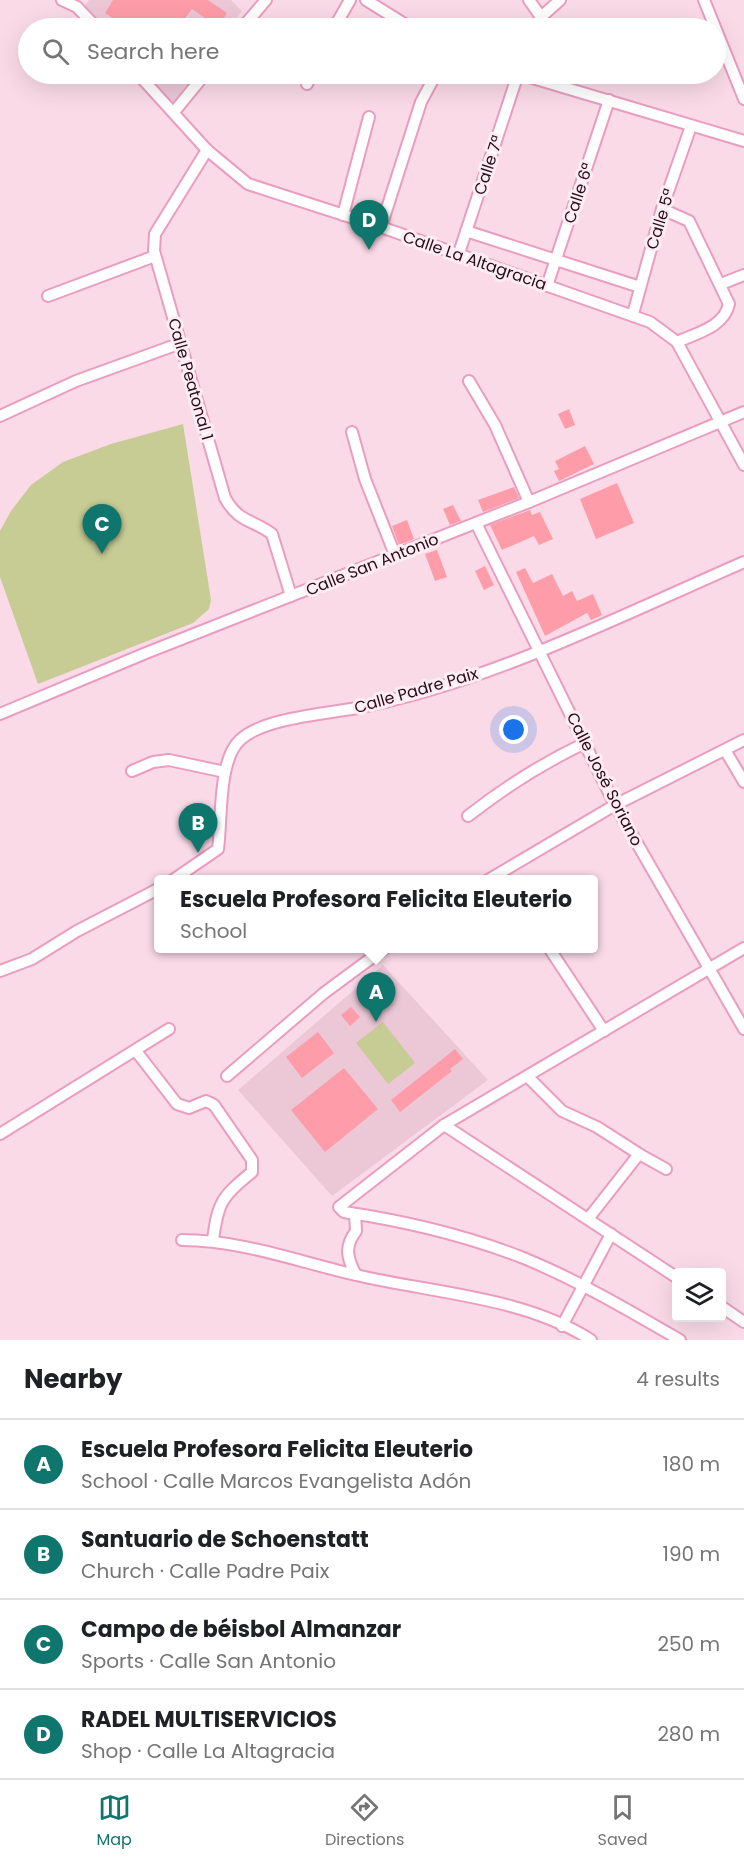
<!DOCTYPE html>
<html lang="en">
<head>
<meta charset="utf-8">
<style>
  :root { --surface:#fff; --page:#f2f2f2; --text:#202124; --muted:#757577; --line:#e0e0e0; --accent:#0f766e }
  body { margin:0; font-family:Poppins,sans-serif; background:var(--page); color:var(--text) }
  .controls { position:absolute; right:18px; bottom:18px; display:grid; overflow:hidden; border-radius:6px; box-shadow:0 6px 24px #0002 }
  .controls button { width:54px; height:54px; display:grid; place-items:center; padding:0; border:0; border-bottom:2px solid var(--line); background:var(--surface); color:var(--text); font:30px sans-serif }
  .you { position:absolute; left:514px; top:730px; width:21px; height:21px; margin:-15px; border:4px solid #fff; border-radius:50%; background:#1a73e8; box-shadow:0 0 0 9px #1a73e833 }
  .badge { display:grid; place-items:center; width:39px; height:39px; border-radius:50%; background:var(--accent); color:#fff; font-size:20px; font-weight:700 }
  .pin { position:absolute; translate:-50% -50px; filter:drop-shadow(0 2px 3px #0008) }
  .pin::after { content:''; position:absolute; top:32px; width:21px; height:18px; background:inherit; clip-path:polygon(0 0,100% 0,50% 100%) }
  .popup { position:absolute; left:154px; top:875px; width:444px; height:78px; box-sizing:border-box; display:grid; place-content:center; border-radius:6px; background:var(--surface); filter:drop-shadow(0 2px 4px #0005); font-size:20px; white-space:nowrap; color:var(--muted) }
  .popup b { font-size:22px; color:var(--text) }
  .popup::after { content:''; position:absolute; left:50%; top:100%; margin-left:-12px; border:12px solid transparent; border-top-color:var(--surface) }
  .list { margin:0; padding:0; list-style:none }
  h2 { display:flex; justify-content:space-between; align-items:center; height:78px; margin:0; padding:0 24px; font-size:26px }
  h2 small { font-size:20px; font-weight:400; color:var(--muted) }
  .list li { display:grid; grid-template-columns:39px 1fr auto; gap:18px; align-items:center; box-sizing:border-box; height:90px; padding:0 24px; border-top:2px solid var(--line) }
  .list b { display:block; font-size:22px; white-space:nowrap }
  .list p { margin:0; font-size:20px; white-space:nowrap; color:var(--muted) }
  .list em { font-size:20px; font-style:normal; color:var(--muted) }
  .icon { flex:none; width:33px; height:33px; fill:none; stroke:currentColor; stroke-width:2; stroke-linecap:round; stroke-linejoin:round }
  .map { position:relative; flex:none; width:744px; height:1340px; overflow:hidden }
  .search { position:absolute; background:var(--surface); box-shadow:0 6px 24px #0002; left:18px; right:18px; top:18px; height:66px; display:flex; align-items:center; gap:15px; box-sizing:border-box; padding:0 21px; border-radius:33px; color:var(--muted); font-size:22px }
  .sheet { height:438px; background:var(--surface) }
  nav { display:flex; justify-content:space-around; align-items:center; box-sizing:border-box; height:84px; border-top:2px solid var(--line); background:var(--surface); font-size:16px; color:var(--muted) }
  nav a { display:grid; justify-items:center; gap:3px }
  nav .on { color:var(--accent) }
  .map>svg:first-child { display:block }
  .built { fill:#ecc8d7 }
  .green { fill:#c7cb94 }
  .building { fill:#fe9ca9 }
  .lines { fill:none; stroke-linecap:round; stroke-linejoin:round }
  .street-casing { stroke:#ea9dbf; stroke-width:14 }
  .street { stroke:#fff; stroke-width:10 }
  .labels { text-anchor:middle; stroke-width:6; stroke-linejoin:round; paint-order:stroke }
  .street-label { font-size:16px; fill:#280c1a; stroke:#fdecf2 }
</style>
</head>
<body>
<div class="map">
<svg width="744" height="1340" viewBox="0 0 744 1340">
  <rect width="100%" height="100%" fill="#fadae7"/>
  <g class="built">
    <path d="M89 0H231L242 11 229 28H103L84 7Z"/>
    <path d="M142 74H195L170 106Z"/>
    <path d="M383 965 488 1080 332 1196 238 1090Z"/>
  </g>
  <g class="green">
    <path d="M183 424 211 600 209 609 193 623 38 684 0 577V531L11 511 31 485 63 462 111 444Z"/>
    <path d="M383 1022 415 1063 388 1084 356 1043Z"/>
  </g>
  <g class="building">
    <path d="M113 0H208L227 13 218 27 192 9 178 28H128L105 13Z"/>
    <path d="M569 409 575 425 565 429 558 414Z"/>
    <path d="M585 446 594 464 559 481 554 471 559 469 555 461Z"/>
    <path d="M617 483 634 523 596 539 580 499Z"/>
    <path d="M514 487 519 498 483 512 478 500Z"/>
    <path d="M453 505 461 521 450 525 443 509Z"/>
    <path d="M530 510 532 515 540 512 553 539 539 545 534 536 502 550 490 525Z"/>
    <path d="M407 520 414 539 399 545 392 526Z"/>
    <path d="M437 550 447 577 435 581 425 554Z"/>
    <path d="M485 566 494 585 484 590 475 571Z"/>
    <path d="M525 568 533 583 552 574 563 596 572 591 577 601 593 594 602 615 591 620 587 613 545 636 516 572Z"/>
    <path d="M351 1007 360 1017 350 1026 341 1015Z"/>
    <path d="M318 1032 334 1053 302 1078 286 1057Z"/>
    <path d="M455 1049 463 1059 450 1069 452 1071 400 1112 391 1100Z"/>
    <path d="M344 1068 378 1109 325 1152 291 1110Z"/>
  </g>
  <g class="lines">
    <g class="street-casing">
      <g id="street">
        <path d="M62 0 77 7 97 28"/>
        <path d="M366 0 411 28"/>
        <path d="M529 0 541 17"/>
        <path d="M704 0 744 99"/>
        <path d="M242 28 266 0"/>
        <path d="M334 28 350 0"/>
        <path d="M535 28 541 17 560 0"/>
        <path d="M138 74 207 150 248 184 381 227 650 322 677 342 744 465"/>
        <path d="M519 74 744 141"/>
        <path d="M307 84 312 74"/>
        <path d="M174 112 205 74"/>
        <path d="M207 150 155 234 154 251 225 498C239 523 252 519 272 534L291 596"/>
        <path d="M662 209 689 221 729 304C724 327 697 333 677 342"/>
        <path d="M343 215 369 117"/>
        <path d="M381 227 421 102 436 74"/>
        <path d="M466 231 640 287"/>
        <path d="M458 256 518 74"/>
        <path d="M721 284 744 275"/>
        <path d="M547 286 609 100"/>
        <path d="M48 296 155 256"/>
        <path d="M633 314 662 209 691 126"/>
        <path d="M469 381 495 425 529 502"/>
        <path d="M0 416 76 381 181 343"/>
        <path d="M352 432 365 479 395 555"/>
        <path d="M476 523 615 805 744 1029"/>
        <path d="M0 714 146 653 529 502 744 412"/>
        <path d="M725 750 744 782"/>
        <path d="M132 771 153 762 169 760 225 772"/>
        <path d="M468 816C505 787 543 763 585 743"/>
        <path d="M173 880 218 849C222 820 218 760 240 740 263 718 325 714 357 708 488 683 622 615 744 562"/>
        <path d="M488 880 615 805 744 740"/>
        <path d="M549 948 604 1031"/>
        <path d="M0 971 32 959 77 931 158 889"/>
        <path d="M136 1051 177 1104 189 1108 206 1101 214 1105 252 1160V1172C222 1197 218 1201 213 1240"/>
        <path d="M227 1076 324 993 385 948"/>
        <path d="M528 1077 562 1111 597 1127 639 1154"/>
        <path d="M444 1125 676 1277"/>
        <path d="M0 1134 169 1029"/>
        <path d="M355 1214 356 1231C344 1247 347 1258 356 1275"/>
        <path d="M588 1219 639 1154 666 1169"/>
        <path d="M182 1240C241 1240 299 1262 356 1275 432 1293 525 1297 591 1340"/>
        <path d="M722 1307 744 1322"/>
        <path d="M562 1326 611 1234"/>
        <path d="M680 1340C630 1311 579 1281 526 1259 468 1236 405 1221 344 1212L339 1207 444 1125 744 948"/>
      </g>
    </g>
    <use href="#street" class="street"/>
  </g>
  <g class="labels">
    <g class="street-label">
      <text transform="translate(488 165) rotate(-72)" y="6">Calle 7ª</text>
      <text transform="translate(578 193) rotate(-72)" y="6">Calle 6ª</text>
      <text transform="translate(660 219) rotate(-73)" y="6">Calle 5ª</text>
      <text transform="translate(475 260) rotate(19)" y="6">Calle La Altagracia</text>
      <text transform="translate(191 379) rotate(74)" y="6">Calle Peatonal 1</text>
      <text transform="translate(372 564) rotate(-22)" y="6">Calle San Antonio</text>
      <text transform="translate(416 690) rotate(-16)" y="6">Calle Padre Paix</text>
      <text transform="translate(605 779) rotate(63)" y="6">Calle José Soriano</text>
    </g>
  </g>
</svg>
<div class="controls">
<button><svg class="icon" aria-label="layers" viewBox="0 0 24 24"><path d="M12 4l9 5-9 5-9-5zM3 14l9 5 9-5"/></svg></button>
</div>
<div class="you"></div>
<div class="pin badge" style="left:376px;top:1022px">A</div>
<div class="popup"><b>Escuela Profesora Felicita Eleuterio</b>School</div>
<div class="pin badge" style="left:198px;top:853px">B</div>
<div class="pin badge" style="left:102px;top:554px">C</div>
<div class="pin badge" style="left:369px;top:250px">D</div>
<div class="search"><svg class="icon" aria-label="search" viewBox="0 0 24 24"><circle cx="10" cy="10" r="6"/><path d="M15 15l6 6"/></svg>Search here</div>
</div>
<section class="sheet">
<h2>Nearby<small>4 results</small></h2>
<ul class="list">
<li><span class="badge">A</span><div><b>Escuela Profesora Felicita Eleuterio</b><p>School · Calle Marcos Evangelista Adón</p></div><em>180 m</em></li>
<li><span class="badge">B</span><div><b>Santuario de Schoenstatt</b><p>Church · Calle Padre Paix</p></div><em>190 m</em></li>
<li><span class="badge">C</span><div><b>Campo de béisbol Almanzar</b><p>Sports · Calle San Antonio</p></div><em>250 m</em></li>
<li><span class="badge">D</span><div><b>RADEL MULTISERVICIOS</b><p>Shop · Calle La Altagracia</p></div><em>280 m</em></li>
</ul>
</section>
<nav>
<a class="on"><svg class="icon" aria-label="map" viewBox="0 0 24 24"><path d="M3 6l6-2 6 2 6-2v14l-6 2-6-2-6 2zM9 4v14M15 6v14"/></svg>Map</a>
<a><svg class="icon" aria-label="directions" viewBox="0 0 24 24"><path d="M12 3l9 9-9 9-9-9zM9 14v-3h6M13 9l2 2-2 2"/></svg>Directions</a>
<a><svg class="icon" aria-label="saved" viewBox="0 0 24 24"><path d="M7 4h10v16l-5-4-5 4z"/></svg>Saved</a>
</nav>
</body>
</html>
